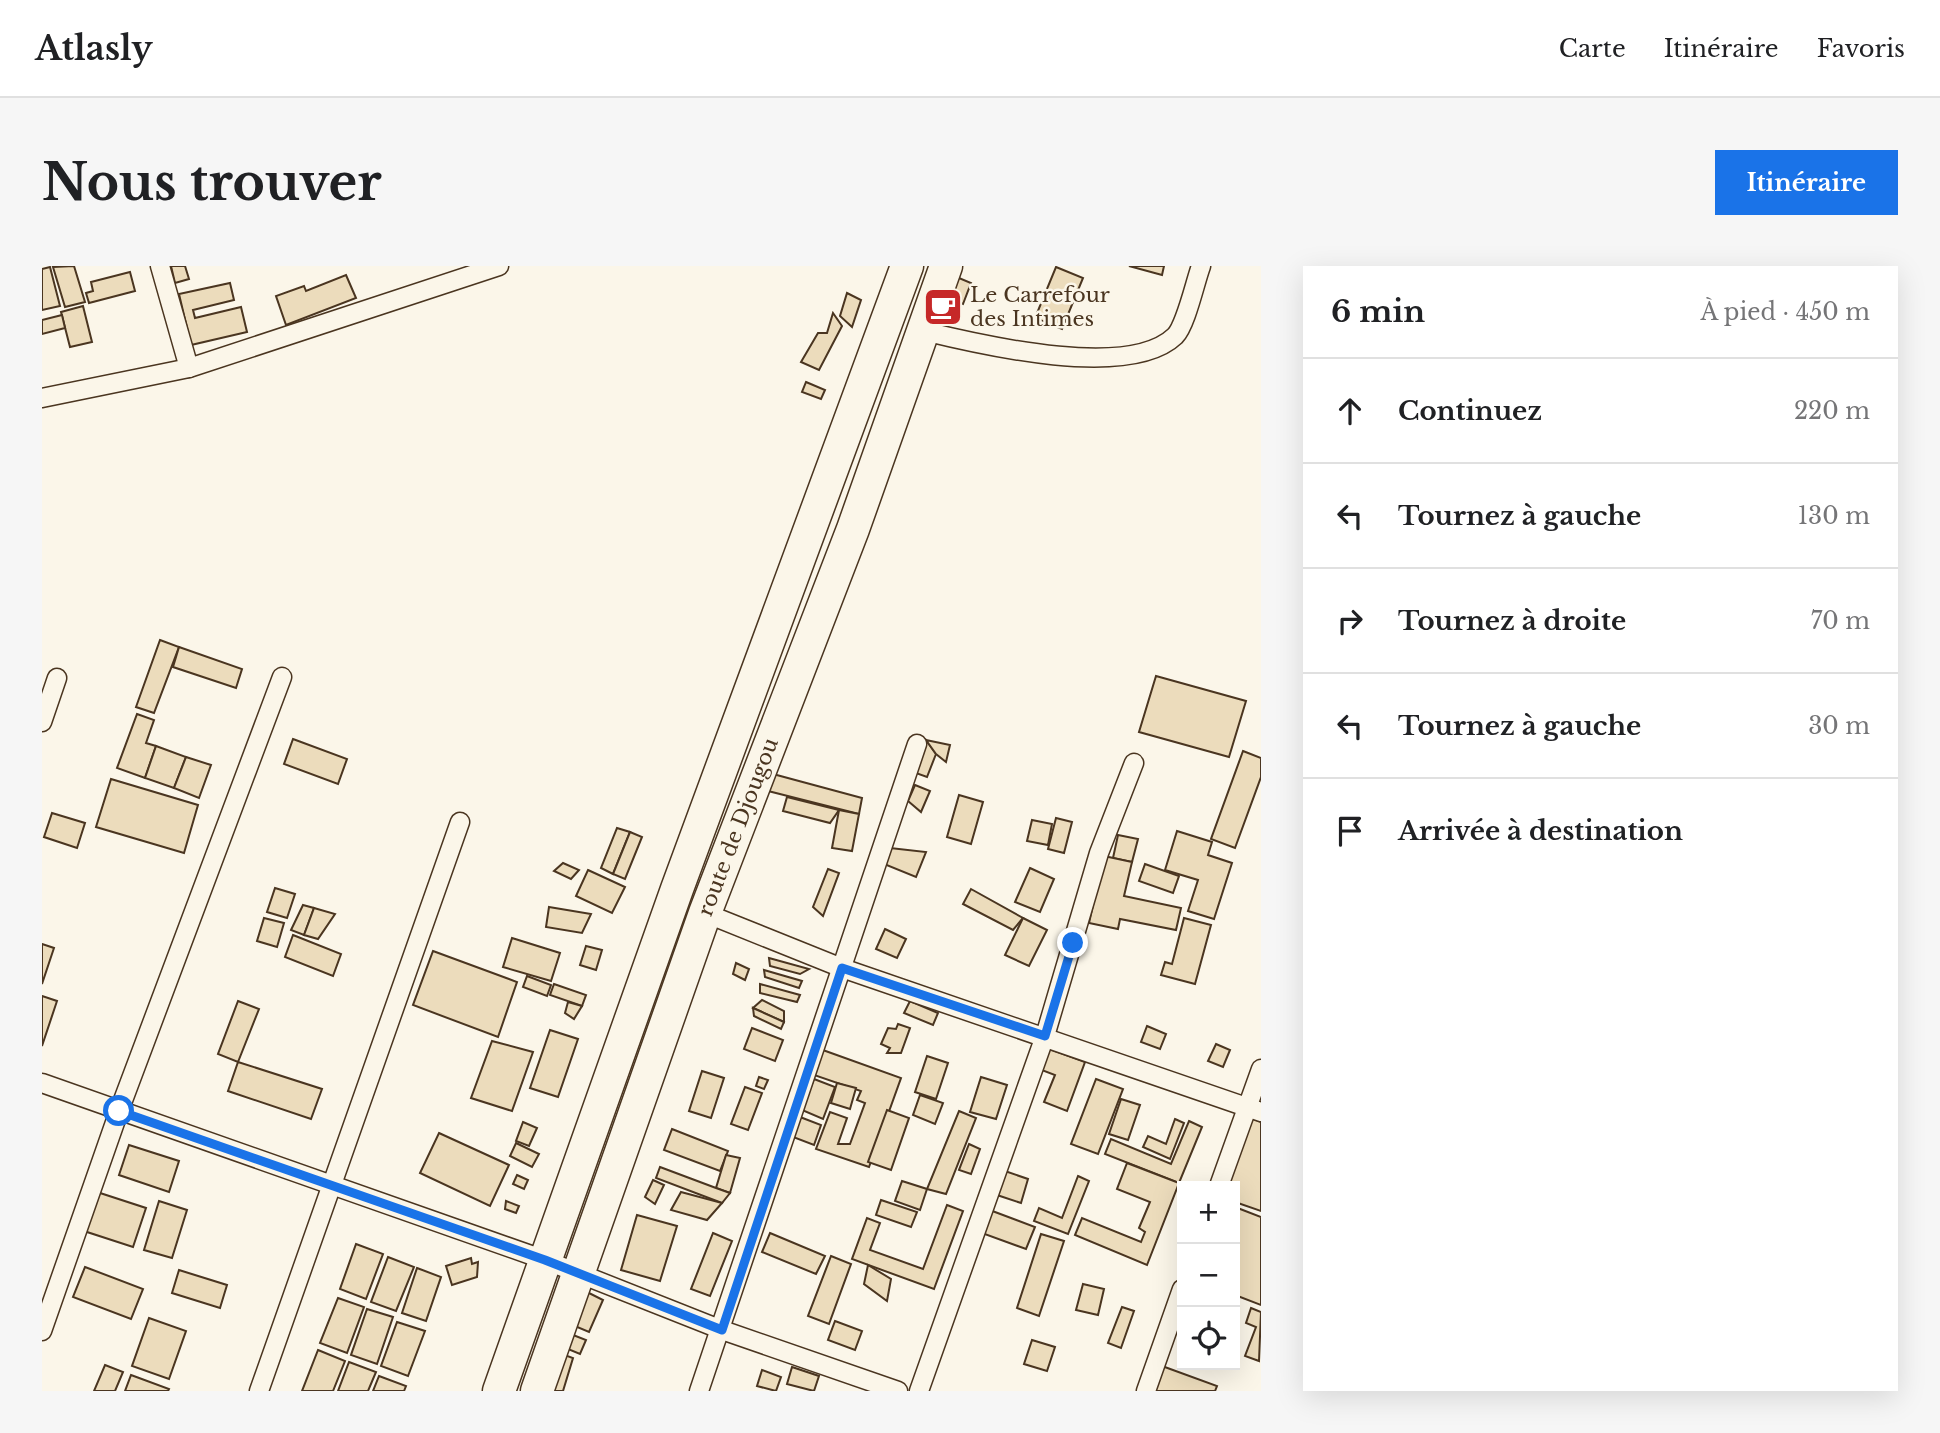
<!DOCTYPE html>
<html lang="fr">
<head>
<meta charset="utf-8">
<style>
  :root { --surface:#fff; --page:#f6f6f6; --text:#202124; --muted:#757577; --line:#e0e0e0; --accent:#1a73e8 }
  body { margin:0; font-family:"Libre Baskerville",serif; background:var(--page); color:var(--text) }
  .controls { position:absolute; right:21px; bottom:21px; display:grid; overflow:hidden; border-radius:0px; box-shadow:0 7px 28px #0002 }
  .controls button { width:63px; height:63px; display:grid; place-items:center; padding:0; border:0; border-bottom:2px solid var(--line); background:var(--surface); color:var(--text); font:35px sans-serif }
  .stop { position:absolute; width:21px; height:21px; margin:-16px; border:5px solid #1a73e8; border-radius:50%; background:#fff }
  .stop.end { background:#1a73e8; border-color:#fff; box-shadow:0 2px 7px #0008 }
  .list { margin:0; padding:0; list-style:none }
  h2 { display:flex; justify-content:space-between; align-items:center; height:91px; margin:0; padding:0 28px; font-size:30px }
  h2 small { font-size:23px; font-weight:400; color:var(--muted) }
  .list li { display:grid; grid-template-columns:46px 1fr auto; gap:21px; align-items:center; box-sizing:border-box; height:105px; padding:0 28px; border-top:2px solid var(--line) }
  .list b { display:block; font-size:26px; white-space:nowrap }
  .list em { font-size:23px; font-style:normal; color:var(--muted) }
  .icon { flex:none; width:38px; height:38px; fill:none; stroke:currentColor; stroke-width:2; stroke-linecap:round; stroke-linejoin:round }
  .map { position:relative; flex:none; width:1219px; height:1125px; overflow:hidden; border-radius:0px }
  header { display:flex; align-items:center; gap:42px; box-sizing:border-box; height:98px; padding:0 35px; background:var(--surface); border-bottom:2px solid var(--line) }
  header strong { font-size:33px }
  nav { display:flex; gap:38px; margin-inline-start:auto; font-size:24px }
  .intro { display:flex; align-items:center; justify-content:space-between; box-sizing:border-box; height:168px; padding:0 42px }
  h1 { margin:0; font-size:49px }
  .button { padding:18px 32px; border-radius:0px; background:var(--accent); color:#fff; font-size:24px; font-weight:700 }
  main { display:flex; gap:42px; padding:0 42px }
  aside { flex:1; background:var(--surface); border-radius:0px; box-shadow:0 7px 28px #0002 }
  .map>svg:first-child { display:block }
  .building { fill:#ecdcbc; stroke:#4a3520; stroke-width:2 }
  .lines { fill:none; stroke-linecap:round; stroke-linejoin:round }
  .street-casing { stroke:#4a3520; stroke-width:21 }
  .highway-casing { stroke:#4a3520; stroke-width:35 }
  .street { stroke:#fbf6e9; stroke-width:18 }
  .highway { stroke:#fbf6e9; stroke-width:32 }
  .route { stroke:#1a73e8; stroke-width:9 }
  .labels { text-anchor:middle; stroke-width:5; stroke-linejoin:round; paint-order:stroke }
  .poi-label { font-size:21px; fill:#4a3520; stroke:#fbf6e9; text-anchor:start }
  .street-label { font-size:21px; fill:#4a3520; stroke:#fbf6e9 }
</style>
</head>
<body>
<header>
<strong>Atlasly</strong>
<nav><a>Carte</a><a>Itinéraire</a><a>Favoris</a></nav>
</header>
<div class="intro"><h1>Nous trouver</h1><a class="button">Itinéraire</a></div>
<main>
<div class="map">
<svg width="1219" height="1125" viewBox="0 0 1219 1125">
  <rect width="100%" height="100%" fill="#fbf6e9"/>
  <g class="building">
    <path d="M32 0 43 36 23 41 11 1Z"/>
    <path d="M129 0H143L147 13 133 17Z"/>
    <path d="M1087 0H1122L1120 9Z"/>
    <path d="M8 1 18 40 0 44V3Z"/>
    <path d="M1014 1 1041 12 1020 63 993 52Z"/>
    <path d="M88 6 93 25 47 37 44 27 51 25 49 16Z"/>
    <path d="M905 7 929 17 921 38 896 28Z"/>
    <path d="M304 9 314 32 244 59 234 30 262 20 264 25Z"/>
    <path d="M188 17 192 34 151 44 153 52 199 41 205 66 149 79 137 28Z"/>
    <path d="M805 27 819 34 810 61 798 50Z"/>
    <path d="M41 40 50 76 28 81 19 46Z"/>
    <path d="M791 47 800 60 777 104 759 96 776 67H785Z"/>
    <path d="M20 49 23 62 0 68V54Z"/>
    <path d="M764 116 783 124 779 133 760 126Z"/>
    <path d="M118 374 137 381 112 447 94 441Z"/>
    <path d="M137 381 200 403 194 422 131 401Z"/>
    <path d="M1114 410 1204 435 1187 491 1097 466Z"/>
    <path d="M95 448 112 454 104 477 114 480 103 512 75 502Z"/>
    <path d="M251 473 305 493 296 518 242 498Z"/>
    <path d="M884 474 894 488 885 511 871 506Z"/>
    <path d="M884 474 908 479 904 496 894 488Z"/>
    <path d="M114 480 144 491 132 522 103 512Z"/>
    <path d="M1201 485 1219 492V511L1193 582 1169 573Z"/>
    <path d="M144 491 169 499 157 532 132 522Z"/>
    <path d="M731 508 820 532 817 548 726 525Z"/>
    <path d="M69 513 156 539 142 587 54 561Z"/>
    <path d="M873 519 888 525 879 546 866 535Z"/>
    <path d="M917 529 941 536 929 578 905 571Z"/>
    <path d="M745 531 797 544 788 557 741 545Z"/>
    <path d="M797 544 817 548 810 585 790 582Z"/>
    <path d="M10 547 43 557 35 582 2 571Z"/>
    <path d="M1014 552 1030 556 1022 587 1006 583Z"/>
    <path d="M990 554 1010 558 1006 579 985 575Z"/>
    <path d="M575 562 588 566 571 608 559 602Z"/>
    <path d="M1135 565 1170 576 1166 589 1190 597 1172 653 1146 645 1156 614 1123 604Z"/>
    <path d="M588 566 600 571 583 613 571 608Z"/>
    <path d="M1076 569 1096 573 1090 596 1071 592Z"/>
    <path d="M848 582 884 586 874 611 842 598Z"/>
    <path d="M1062 590 1090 596 1082 630 1139 642 1134 664 1078 653 1076 663 1047 657Z"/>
    <path d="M521 597 537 604 529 613 512 605Z"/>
    <path d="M1103 598 1137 610 1131 627 1097 615Z"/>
    <path d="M988 602 1012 613 998 646 973 636Z"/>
    <path d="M786 603 797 607 781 650 771 641Z"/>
    <path d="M546 604 583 621 570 647 534 630Z"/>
    <path d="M233 622 253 628 245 652 225 646Z"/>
    <path d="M929 623 981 652 971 664 921 638Z"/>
    <path d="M261 639 272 642 262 669 249 664Z"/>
    <path d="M507 641 549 648 540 667 504 661Z"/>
    <path d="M272 642 293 648 276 673 262 669Z"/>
    <path d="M222 652 242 657 235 681 215 675Z"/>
    <path d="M981 652 1005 664 987 700 963 689Z"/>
    <path d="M1142 652 1169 659 1153 718 1119 709 1123 696 1130 698Z"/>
    <path d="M843 663 864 673 855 692 834 683Z"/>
    <path d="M251 669 299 688 291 710 243 691Z"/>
    <path d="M470 672 518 687 509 715 461 701Z"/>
    <path d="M0 678 12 682 0 718Z"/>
    <path d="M544 680 560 684 554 704 538 699Z"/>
    <path d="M391 685 475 716 456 771 371 739Z"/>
    <path d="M727 692 767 703 758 708 728 700Z"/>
    <path d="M694 697 707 703 703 714 691 708Z"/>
    <path d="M722 704 760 715 757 722 723 711Z"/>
    <path d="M485 710 509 719 505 730 481 721Z"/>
    <path d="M512 718 544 729 540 740 508 729Z"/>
    <path d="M718 718 758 729 755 736 718 727Z"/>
    <path d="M0 730 15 735 0 780Z"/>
    <path d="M720 734 742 745V756L711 742Z"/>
    <path d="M196 735 217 743 196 796 176 788Z"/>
    <path d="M868 735 896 747 891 759 862 747Z"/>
    <path d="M526 736 540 740 532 753 523 747Z"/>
    <path d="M711 742 742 756 739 763 712 750Z"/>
    <path d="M856 758 868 762 859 787H845L848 782 839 778 846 762 854 763Z"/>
    <path d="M1105 760 1124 768 1118 783 1099 776Z"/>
    <path d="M710 762 741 774 733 795 702 783Z"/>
    <path d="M508 764 536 773 516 831 488 822Z"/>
    <path d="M450 775 491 786 470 845 429 832Z"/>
    <path d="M1174 778 1188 784 1181 801 1166 795Z"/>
    <path d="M1005 782 1043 796 1025 845 1002 836 1013 809 997 803Z"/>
    <path d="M778 783 859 812 827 901 774 883 788 846 805 852 796 878H808L823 837 815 834 819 825 769 808Z"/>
    <path d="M885 790 906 797 894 833 873 826Z"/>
    <path d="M196 796 280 823 269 853 186 825Z"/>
    <path d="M660 805 682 812 669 852 647 845Z"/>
    <path d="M717 811 726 814 722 823 714 820Z"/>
    <path d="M939 811 965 819 954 853 928 846Z"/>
    <path d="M772 813 793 821 781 853 760 844Z"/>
    <path d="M1054 813 1081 823 1056 888 1029 878Z"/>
    <path d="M795 817 814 822 808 843 789 837Z"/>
    <path d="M703 821 720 827 706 864 689 858Z"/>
    <path d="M878 829 901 837 893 858 871 849Z"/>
    <path d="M1079 833 1098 839 1086 874 1067 868Z"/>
    <path d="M845 844 867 852 849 904 826 896Z"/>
    <path d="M917 845 934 852 904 928 885 923Z"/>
    <path d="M758 851 779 859 772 879 751 871Z"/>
    <path d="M1210 852 1219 856V945L1193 936V920H1185Z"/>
    <path d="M1133 853 1142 857 1128 893 1101 881 1106 870 1124 878Z"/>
    <path d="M1147 855 1160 861 1137 917 1063 888 1069 873 1129 898Z"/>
    <path d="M481 856 495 862 487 880 474 875Z"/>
    <path d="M630 863 686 885 678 905 622 884Z"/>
    <path d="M397 867 467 899 448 940 378 907Z"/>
    <path d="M474 877 497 888 490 901 468 890Z"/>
    <path d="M927 878 938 883 929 908 917 904Z"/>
    <path d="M87 879 137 895 127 926 77 909Z"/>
    <path d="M684 889 698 892 688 927 674 922Z"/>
    <path d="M1085 897 1137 917 1105 999 1033 969 1040 952 1099 976 1103 966 1097 962 1108 936 1075 923Z"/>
    <path d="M618 901 674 922 688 927 680 937 614 912Z"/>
    <path d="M960 904 986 913 979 937 952 928Z"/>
    <path d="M475 909 486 914 482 923 471 918Z"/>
    <path d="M1036 910 1047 915 1026 968 992 955 997 942 1020 952Z"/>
    <path d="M611 914 622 919 613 938 603 931Z"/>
    <path d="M860 915 885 923 878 944 853 935Z"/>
    <path d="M55 926 104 942 91 981 42 965Z"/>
    <path d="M639 926 680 937 665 954 629 944Z"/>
    <path d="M839 934 875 946 869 961 834 949Z"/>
    <path d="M117 935 145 944 130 992 102 984Z"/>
    <path d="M464 935 477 940 474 947 463 943Z"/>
    <path d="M905 939 921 945 892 1023 810 993 825 952 838 957 828 984 881 1003Z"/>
    <path d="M1193 941 1219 951V1039L1193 1029Z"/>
    <path d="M945 943 993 961 984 983 937 966Z"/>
    <path d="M595 949 635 960 618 1015 579 1004Z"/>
    <path d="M671 967 690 975 668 1030 649 1023Z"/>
    <path d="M728 967 783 990 774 1008 720 986Z"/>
    <path d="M999 968 1022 975 997 1050 975 1042Z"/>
    <path d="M314 978 341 988 324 1033 298 1023Z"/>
    <path d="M789 990 809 998 787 1058 766 1050Z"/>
    <path d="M346 991 372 1001 354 1045 329 1036Z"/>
    <path d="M429 992 430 998 436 996 435 1011 410 1019 404 1000Z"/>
    <path d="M826 999 849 1013 845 1035 822 1018Z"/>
    <path d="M43 1001 101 1023 89 1053 31 1031Z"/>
    <path d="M375 1002 399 1011 384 1055 360 1047Z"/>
    <path d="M137 1004 185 1019 178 1042 130 1027Z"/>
    <path d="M1041 1018 1062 1023 1056 1049 1034 1044Z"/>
    <path d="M543 1025 561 1034 547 1066 528 1058Z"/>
    <path d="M296 1032 322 1041 305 1087 278 1077Z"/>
    <path d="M1080 1041 1092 1045 1079 1082 1066 1077Z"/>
    <path d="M1209 1042 1219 1046 1217 1095 1203 1090 1214 1061 1204 1057Z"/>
    <path d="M325 1043 351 1051 335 1098 309 1089Z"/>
    <path d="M107 1052 144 1065 127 1113 90 1100Z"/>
    <path d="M793 1055 820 1065 813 1084 786 1074Z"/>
    <path d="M355 1056 383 1065 366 1110 339 1100Z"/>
    <path d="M526 1067 544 1074 538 1088 521 1081Z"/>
    <path d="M990 1074 1013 1081 1005 1105 982 1098Z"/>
    <path d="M276 1084 303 1095 291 1125H260Z"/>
    <path d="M517 1087 531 1092 521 1125H506Z"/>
    <path d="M307 1096 334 1106 326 1125H296Z"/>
    <path d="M63 1099 81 1106 73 1125H52Z"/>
    <path d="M1120 1100 1175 1120 1173 1125H1110Z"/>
    <path d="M750 1101 777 1110 772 1125 745 1118Z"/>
    <path d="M720 1104 739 1111 734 1125 715 1120Z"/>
    <path d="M89 1109 127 1123 126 1125H83Z"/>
    <path d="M337 1110 364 1120 362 1125H331Z"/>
  </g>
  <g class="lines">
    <g class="street-casing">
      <g id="street">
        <path d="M118 0 147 102"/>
        <path d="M882 65C939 79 1087 114 1133 70 1144 59 1153 16 1159 0"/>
        <path d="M0 132 147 102 457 0"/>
        <path d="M0 456 15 412"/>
        <path d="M663 647 800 702 1219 846"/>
        <path d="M0 817 503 994 680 1064 856 1125"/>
        <path d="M1177 920 1219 803"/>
        <path d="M0 1065 77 845 240 411"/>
        <path d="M217 1125 418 556"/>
        <path d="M657 1125 875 478"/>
        <path d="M877 1125 1003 770 1057 587 1092 497"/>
        <path d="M1104 1125 1140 1023"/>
      </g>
    </g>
    <g class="highway-casing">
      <g id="highway">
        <path d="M457 1125 635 623 865 0"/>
        <path d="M495 1125 663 647 811 263 904 0"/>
      </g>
    </g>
    <use href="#street" class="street"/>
    <use href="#highway" class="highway"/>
  </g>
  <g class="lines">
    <path class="route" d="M77 845 503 994 680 1064 800 702 1003 770 1031 677"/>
  </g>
  <defs>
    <g id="cafe-square" transform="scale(2.0125)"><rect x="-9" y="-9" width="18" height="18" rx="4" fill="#c62828" stroke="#fbf6e9"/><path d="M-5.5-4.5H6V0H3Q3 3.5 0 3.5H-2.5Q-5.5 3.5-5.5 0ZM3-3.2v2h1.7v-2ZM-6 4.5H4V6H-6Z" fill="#fff"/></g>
  </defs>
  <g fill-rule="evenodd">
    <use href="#cafe-square" x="901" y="41"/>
  </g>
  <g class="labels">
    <g class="poi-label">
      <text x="928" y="36">Le Carrefour<tspan x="928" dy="24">des Intimes</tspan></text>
    </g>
    <g class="street-label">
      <text transform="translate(696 561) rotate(-69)" y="7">route de Djougou</text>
    </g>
  </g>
</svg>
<div class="controls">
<button>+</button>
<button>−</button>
<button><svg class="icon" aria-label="locate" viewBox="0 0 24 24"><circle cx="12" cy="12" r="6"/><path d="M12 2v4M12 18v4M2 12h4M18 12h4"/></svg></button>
</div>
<div class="stop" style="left:77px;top:845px"></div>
<div class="stop end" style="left:1031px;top:677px"></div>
</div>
<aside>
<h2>6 min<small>À pied · 450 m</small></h2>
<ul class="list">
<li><svg class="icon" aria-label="ahead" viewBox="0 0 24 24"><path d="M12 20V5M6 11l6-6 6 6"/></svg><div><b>Continuez</b></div><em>220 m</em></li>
<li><svg class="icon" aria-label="left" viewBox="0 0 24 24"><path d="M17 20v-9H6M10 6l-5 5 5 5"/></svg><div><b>Tournez à gauche</b></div><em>130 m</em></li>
<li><svg class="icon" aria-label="right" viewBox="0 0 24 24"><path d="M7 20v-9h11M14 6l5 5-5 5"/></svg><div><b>Tournez à droite</b></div><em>70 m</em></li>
<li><svg class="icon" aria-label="left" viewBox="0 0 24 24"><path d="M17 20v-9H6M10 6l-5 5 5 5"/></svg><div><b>Tournez à gauche</b></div><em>30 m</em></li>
<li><svg class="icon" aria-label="arrive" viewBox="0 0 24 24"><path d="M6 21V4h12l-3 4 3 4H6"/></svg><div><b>Arrivée à destination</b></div></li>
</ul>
</aside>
</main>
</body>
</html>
